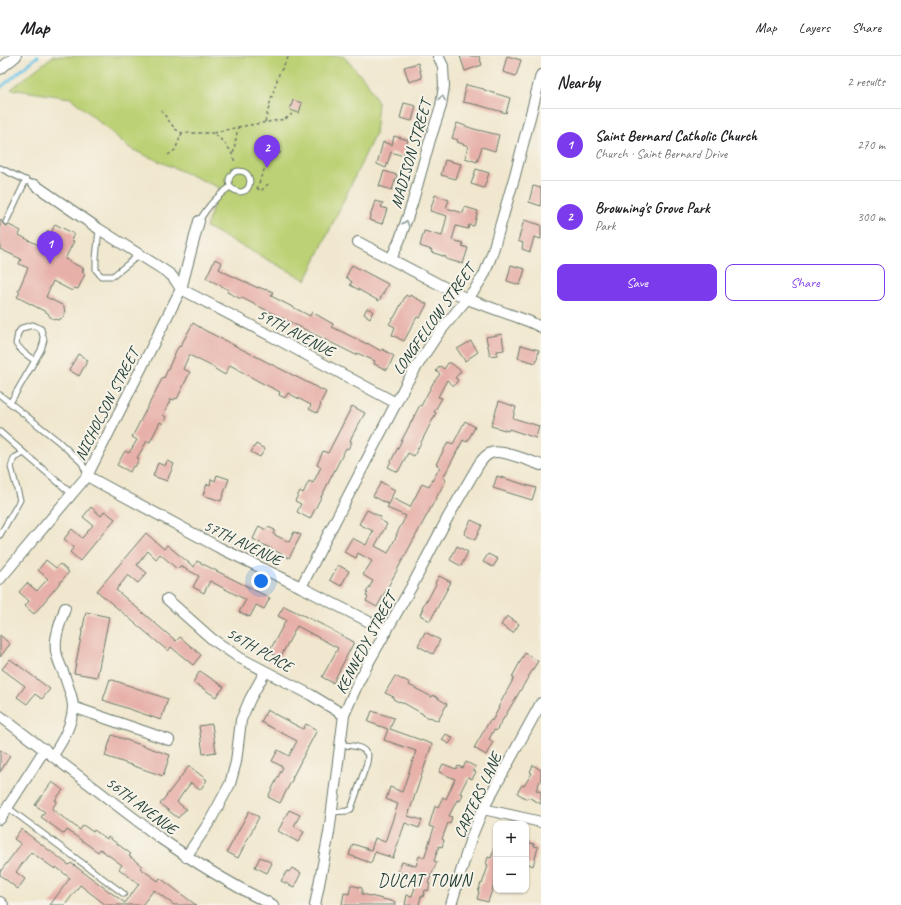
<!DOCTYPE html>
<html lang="en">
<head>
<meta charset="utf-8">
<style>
  :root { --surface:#fff; --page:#f6f6f6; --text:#202124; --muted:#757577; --line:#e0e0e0; --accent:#7c3aed }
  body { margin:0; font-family:Caveat,sans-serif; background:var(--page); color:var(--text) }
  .controls { position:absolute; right:12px; bottom:12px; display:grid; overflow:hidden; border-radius:8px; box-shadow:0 1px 3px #0004 }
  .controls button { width:36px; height:36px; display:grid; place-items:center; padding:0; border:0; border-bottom:1px solid var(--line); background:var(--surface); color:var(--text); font:20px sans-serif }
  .you { position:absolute; left:261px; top:525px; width:14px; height:14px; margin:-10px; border:3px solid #fff; border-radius:50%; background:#1a73e8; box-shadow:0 0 0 6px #1a73e833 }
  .badge { display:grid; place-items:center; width:26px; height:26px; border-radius:50%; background:var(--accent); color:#fff; font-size:13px; font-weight:700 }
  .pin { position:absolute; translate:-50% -33px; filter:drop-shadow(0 1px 2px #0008) }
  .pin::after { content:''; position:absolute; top:21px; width:14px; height:12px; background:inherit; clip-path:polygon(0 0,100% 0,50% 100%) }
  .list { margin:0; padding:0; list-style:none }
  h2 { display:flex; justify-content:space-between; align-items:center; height:52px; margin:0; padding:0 16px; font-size:17px }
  h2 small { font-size:13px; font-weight:400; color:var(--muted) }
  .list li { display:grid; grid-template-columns:26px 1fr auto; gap:12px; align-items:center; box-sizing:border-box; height:72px; padding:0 16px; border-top:1px solid var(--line) }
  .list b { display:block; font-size:15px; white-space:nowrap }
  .list p { margin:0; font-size:13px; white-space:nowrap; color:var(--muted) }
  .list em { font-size:13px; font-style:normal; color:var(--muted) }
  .actions { display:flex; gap:8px; padding:12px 16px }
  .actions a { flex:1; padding:9px 0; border:1px solid var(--accent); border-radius:8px; text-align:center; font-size:14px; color:var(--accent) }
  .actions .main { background:var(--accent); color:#fff }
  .map { position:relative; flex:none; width:541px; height:849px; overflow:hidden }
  header { display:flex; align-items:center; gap:24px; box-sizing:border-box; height:56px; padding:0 20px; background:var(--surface); border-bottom:1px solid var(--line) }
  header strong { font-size:19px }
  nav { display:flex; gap:22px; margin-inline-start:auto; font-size:14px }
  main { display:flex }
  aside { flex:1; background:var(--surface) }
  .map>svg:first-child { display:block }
  .green { fill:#bcd175; stroke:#6e8754 }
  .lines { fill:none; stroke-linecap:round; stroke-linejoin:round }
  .stream { stroke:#69c4e7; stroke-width:3 }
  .building { fill:#e7b1a9 }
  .service-casing { stroke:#68786a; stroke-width:7 }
  .minor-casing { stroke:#68786a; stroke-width:12 }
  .path { stroke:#68786a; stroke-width:1.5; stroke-dasharray:3 3; stroke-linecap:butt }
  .service { stroke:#fff; stroke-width:5 }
  .minor { stroke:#fff; stroke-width:10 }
  .oneway { stroke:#8f9e9a }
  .labels { text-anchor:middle; stroke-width:4; stroke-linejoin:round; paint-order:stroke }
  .street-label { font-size:16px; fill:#1f3d34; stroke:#f7f3e8 }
  .neighbourhood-label { font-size:17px; letter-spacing:1px; fill:#1f3d34; stroke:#f7f3e8 }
</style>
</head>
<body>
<header>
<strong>Map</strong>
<nav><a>Map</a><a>Layers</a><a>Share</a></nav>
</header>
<main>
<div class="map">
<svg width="541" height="849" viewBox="0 0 541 849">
  <rect width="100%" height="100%" fill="#f7f3e8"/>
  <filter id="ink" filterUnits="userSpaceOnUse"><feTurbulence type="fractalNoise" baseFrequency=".025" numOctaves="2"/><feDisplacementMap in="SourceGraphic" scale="8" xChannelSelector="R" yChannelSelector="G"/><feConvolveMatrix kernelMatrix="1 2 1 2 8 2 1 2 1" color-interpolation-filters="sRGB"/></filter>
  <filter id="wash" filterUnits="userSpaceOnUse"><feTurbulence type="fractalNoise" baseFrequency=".012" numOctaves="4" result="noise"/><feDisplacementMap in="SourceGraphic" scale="16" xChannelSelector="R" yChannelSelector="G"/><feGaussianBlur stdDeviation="0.9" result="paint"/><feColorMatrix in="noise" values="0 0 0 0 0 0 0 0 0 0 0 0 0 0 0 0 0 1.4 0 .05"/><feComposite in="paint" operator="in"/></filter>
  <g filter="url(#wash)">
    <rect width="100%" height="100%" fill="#f0e7ce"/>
    <path class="green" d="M53 0H343L367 26 378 47 375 78 306 224 206 171 220 132 131 93 71 42 11 33Z"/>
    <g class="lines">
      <path class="stream" d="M0 32 38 0"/>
    </g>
    <g id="blocks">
      <g class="building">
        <path d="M460 0H479L482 9 465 15Z"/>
        <path d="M507 0 521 4 516 20 503 16Z"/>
        <path d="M418 7 422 22 409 26 404 11Z"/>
        <path d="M466 29 484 33V34L510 42 506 57 478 49 463 46Z"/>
        <path d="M293 44 302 47 299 57 290 54Z"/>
        <path d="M404 47 416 50 412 65 400 62Z"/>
        <path d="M457 67 474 73 499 79 495 95 482 91 477 106 465 102 468 90 457 86 458 84 452 82Z"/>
        <path d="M394 80 408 84 403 100 391 96 386 112 377 108 383 86 392 89Z"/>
        <path d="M445 104 461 108 456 123 441 119Z"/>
        <path d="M476 113 489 117 484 132 471 128Z"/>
        <path d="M384 115 397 119 392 134 379 130Z"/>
        <path d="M533 130 541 132V150L529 146Z"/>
        <path d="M435 139 449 144 446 152 463 157 465 151 478 155 474 170 469 169 468 173 456 170 452 184 463 187 462 190 468 192 463 208 446 203V201L431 196 432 194 420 190 424 175 442 180 447 160 430 155Z"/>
        <path d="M375 145 383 147 381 151 387 153 382 168 369 164Z"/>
        <path d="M0 164 2 165 3 168 4 169 7 170 9 169 21 175 19 179 40 190 48 174 51 177 55 168 74 178 71 184 74 185 65 203 84 213 82 216 85 218 78 233 74 232 72 235 53 225 46 241 62 249 64 251 65 258 62 262 58 264 54 263 50 261 48 257 17 241 20 236 18 235 28 212 19 208 21 203 0 193Z"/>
        <path d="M524 164 541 169V183L534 181 530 196 522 193 523 187 518 185Z"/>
        <path d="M215 203 222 207 219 213 226 217 258 232V231L266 234V233L273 236 271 240 310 260 312 256 333 268 332 271 367 288V287L381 295 382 293 394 300 387 314 374 308 375 305 357 297 356 299 242 242 241 243 227 236 229 234 206 222Z"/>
        <path d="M352 209 388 228 379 245 350 229 352 226 346 221Z"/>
        <path d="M511 209 525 213 520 229 507 225Z"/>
        <path d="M406 239 409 241 410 239 427 248 420 262 417 261 404 285 392 279 395 271 389 268 393 262H394Z"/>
        <path d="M367 252 373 255 370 262 364 258Z"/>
        <path d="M193 267 206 275 326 336 320 348 321 349 317 357 309 353 311 349 288 337 285 342 279 339 280 336 258 325 230 309 225 319 215 313V312L189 299 183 313 190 316 177 343 175 342 174 344 171 343 163 359 166 361 163 368 160 366 150 386 147 385 137 402 139 403 135 411 133 410 130 416 117 409 125 395 129 397 137 384 132 381 163 321 164 322 176 295 179 290 180 291Z"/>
        <path d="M502 278 504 294 497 295V299L490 300 486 281Z"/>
        <path d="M471 285 478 296 465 305 457 293Z"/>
        <path d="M521 289 539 294 536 307 518 302Z"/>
        <path d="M78 298 88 304 79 320 69 314Z"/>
        <path d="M448 307H451L461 315 455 322 458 324 454 330 447 324 438 341 442 342 434 356 436 357 414 400 408 397 398 416 388 411 420 349 421 350 433 327 440 318 436 315 440 310 444 313Z"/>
        <path d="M499 345 516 351 513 362 539 370 536 382 509 373 508 375 491 370Z"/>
        <path d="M352 350 365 357 352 380 350 385 352 386 348 393 346 392 345 394 310 463 297 456 301 448 295 445 300 435 303 437 309 425 313 427 321 411 317 409 323 395 328 397Z"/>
        <path d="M465 365 475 371 467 386 463 384 443 422 446 424 377 551 366 545 368 541 366 540 368 537H366L373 525 363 519 372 505 358 497 356 502 344 496 352 482 366 489 373 475 359 468 367 454 381 461 380 464 387 468 375 490 388 497 397 479H396L406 460 387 452 392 442 410 451 422 428 429 431 440 411 436 408 446 390 448 386 453 388Z"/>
        <path d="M256 388 265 393 260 401 251 396Z"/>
        <path d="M167 405 174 408 167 425 153 420 158 407 165 410Z"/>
        <path d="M217 419 229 423 221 445 203 439 207 428 210 429 211 423 215 425Z"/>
        <path d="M497 420 536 432 532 444 493 432Z"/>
        <path d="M381 426 395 434 388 448 373 440Z"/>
        <path d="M91 451 101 460 105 455 115 463 80 505 70 496 74 491 64 483 72 473 82 482 93 469 83 461Z"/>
        <path d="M471 464 482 469 475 484 464 478Z"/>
        <path d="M259 470 266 474 268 471 275 474 273 478 289 486 294 476 301 479 289 502 253 483Z"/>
        <path d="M146 477 164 493 167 489 194 511 197 505 270 542 264 553 256 549 250 561 239 556 246 544 210 525 204 537 193 531 199 520 180 510 177 513 160 498 156 503 148 495 137 509 147 517 138 527 128 519 116 534 176 585 180 581 201 599 193 609 171 591 168 595 97 535Z"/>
        <path d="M457 490 468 496 461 510 450 504Z"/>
        <path d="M488 498 498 503 493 511 483 506Z"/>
        <path d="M46 504 56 512 60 508 69 516 34 558 25 550 29 545 19 536 27 527 37 535 42 529 48 523 38 514Z"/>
        <path d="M338 509 349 515 341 530 330 524Z"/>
        <path d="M439 520 451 526 430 565 420 559 423 552H422L426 544 427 545 436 528 435 527Z"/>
        <path d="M284 550 333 574V575L354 586 333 627 322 621 338 592 297 570 280 602 269 596 286 564 278 560Z"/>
        <path d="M86 556 109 561 97 621 74 617Z"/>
        <path d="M507 560 519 568 513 577 501 569Z"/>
        <path d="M425 576 440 584 433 598 418 590Z"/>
        <path d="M0 579 10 588 0 601Z"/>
        <path d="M525 597 538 605 496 675 494 674 489 683 493 686 486 699 474 692 490 664 492 665 499 652H498L503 642 514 622 512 621Z"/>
        <path d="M10 603 50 633 42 643 35 638 27 648 17 641 25 630 2 613Z"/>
        <path d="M200 615 224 631 216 641 193 626Z"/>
        <path d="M395 620 403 624V623L410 627 409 629 432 641 433 639 447 648 438 665 430 661V662L423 659V658L400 645 399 646 393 643 394 641 385 637Z"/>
        <path d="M110 623 168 643 161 664 103 644Z"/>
        <path d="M267 654 303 673 306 668 317 674 292 722H293L280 747 268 741 283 711 272 705 278 694 289 700 297 685 261 666Z"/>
        <path d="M372 655 394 662 390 673 432 688 408 760 422 764 419 772 405 767 393 802 375 796 371 807 349 799 353 788 371 794 375 782 385 786 398 748 386 743 390 731 402 736 416 695 384 684 388 673 368 666Z"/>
        <path d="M212 668 216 696 203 698 199 670Z"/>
        <path d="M446 678 453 682 449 688 442 684Z"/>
        <path d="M112 679 170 699 163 720 105 700Z"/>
        <path d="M0 694 10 700 0 716Z"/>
        <path d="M466 706 476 711 473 715 476 716 472 723 468 721 460 737 463 738 460 745 457 744 449 760 452 761 450 768 448 767 442 783 444 784 442 791 439 790 434 805 437 806 428 827 430 828 428 835 425 834 423 841 421 840 419 849H405L407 839 412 840 418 823 398 816 402 806 416 810 419 800 424 802 434 772 429 770 435 750 438 751 443 741 446 743 455 723 439 716 443 708 456 713 458 710 463 712Z"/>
        <path d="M533 709 541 714V723L536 734 541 736V748L528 741 527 743 517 737 522 729 524 730 532 717 530 716Z"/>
        <path d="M189 710 207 724 200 734 191 727 183 737 177 746 186 753 178 762 160 748Z"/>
        <path d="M52 726 63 734 55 744 57 745 52 753 80 774 83 769 93 776 94 774 107 783 108 781 131 798 129 800 142 810 140 812 158 825 160 822 196 849H174L154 834 142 849H106L80 829 65 849H50L70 822 56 811 55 813 31 796 16 816 25 823 18 833 0 819V816L21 788 14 783 21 773 69 809 71 807 125 847 139 828 119 813 122 809 100 793 98 796 67 774 64 778 41 761 45 756 35 749Z"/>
        <path d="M289 754 300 759 294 770 304 776 298 786 278 775Z"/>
        <path d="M249 755 259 761 238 802 227 796Z"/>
        <path d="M526 786 534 788V790L538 791 533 810 529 808 528 810 526 809Z"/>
        <path d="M495 790H496V822L488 846 477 843 479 836H478L481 827 482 828 487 813 488 809 486 808 488 801 491 802Z"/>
        <path d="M260 801 272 807 267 817 255 811Z"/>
        <path d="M292 812 301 817 294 831 281 825 287 815 289 816Z"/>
        <path d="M351 829 362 832V838L395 846V849H347L342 848 344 837 349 838Z"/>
      </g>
    </g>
  </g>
  <g filter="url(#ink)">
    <use href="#blocks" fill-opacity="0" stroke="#68786a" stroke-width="1"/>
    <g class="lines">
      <g class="service-casing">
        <g id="service">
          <path d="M0 112 35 129"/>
          <path d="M199 165C209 149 215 142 230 131 250 148 258 115 239 115 234 115 229 120 229 125 229 127 230 129 230 131"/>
          <path d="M6 166 26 124"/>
          <path d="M99 173 96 202V214L101 220H113L139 199"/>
          <path d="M0 339 58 385 82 407 87 418"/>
          <path d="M10 347 41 294 44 284 41 273 33 269 22 272 18 277 16 288 23 296 35 305"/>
          <path d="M0 376 24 397"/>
          <path d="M0 479 20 444 11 411 14 402 24 397 72 438"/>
          <path d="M7 751 124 838"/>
          <path d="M332 756 347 755 351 753 367 707 368 699C362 689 351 690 340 689"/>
        </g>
      </g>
      <g class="minor-casing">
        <g id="minor">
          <path d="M0 13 16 0"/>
          <path d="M35 129 99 173 159 211 171 219 175 224 181 233 277 283 396 347"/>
          <path d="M358 186 467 243 528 265 541 271"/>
          <path d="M391 203 400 183 412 148 430 84 441 50 444 30 443 10 438 0"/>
          <path d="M87 420 218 491 301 531 387 575"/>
          <path d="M0 523 87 420 181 233 199 165"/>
          <path d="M301 531 407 326 424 299 438 278 475 233 484 219 492 198 515 119 541 19"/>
          <path d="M167 543 212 583 240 602 311 639 344 659"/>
          <path d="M73 651 169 684"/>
          <path d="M0 660 160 782C196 807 233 830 273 849"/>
          <path d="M53 699C63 685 72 669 73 651 73 641 68 631 65 621 62 612 57 604 56 595 54 580 61 566 65 552"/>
          <path d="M483 753 541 766"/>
          <path d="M0 763 45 693"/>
          <path d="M186 801 210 765 230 728 236 706 241 664 250 643 265 616"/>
          <path d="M0 846 3 849"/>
          <path d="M315 849 329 777 344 659 358 627 371 602 413 528 448 461 479 408C482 404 485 399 491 397 500 393 530 405 541 409"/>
          <path d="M451 849 471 782 483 753 541 647"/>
        </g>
      </g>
      <g class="path">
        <path d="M161 54 175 73 182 77H214C225 88 232 92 235 108"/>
        <path d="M265 66 272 40 279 18 289 0"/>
        <path d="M238 71 285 63 292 58"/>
        <path d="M214 77 238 71 233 99"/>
        <path d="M168 99 175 94 182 77"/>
        <path d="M257 132 261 135 270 126"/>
        <path d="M257 133 262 118 268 107 283 94"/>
      </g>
      <use href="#service" class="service"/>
      <use href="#minor" class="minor"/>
    </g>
    <defs><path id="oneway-chevron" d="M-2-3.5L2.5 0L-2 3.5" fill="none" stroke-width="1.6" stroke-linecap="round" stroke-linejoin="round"/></defs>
    <g class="oneway">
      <use href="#oneway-chevron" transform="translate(442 42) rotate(-80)"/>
      <use href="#oneway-chevron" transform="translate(406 167) rotate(-71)"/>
    </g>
  </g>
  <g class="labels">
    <g class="street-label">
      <text transform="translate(410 98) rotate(-74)" y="6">MADISON STREET</text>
      <text transform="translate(433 263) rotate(-55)" y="6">LONGFELLOW STREET</text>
      <text transform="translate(296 276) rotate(28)" y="6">59TH AVENUE</text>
      <text transform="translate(106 348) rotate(-63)" y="6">NICHOLSON STREET</text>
      <text transform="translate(243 486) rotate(26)" y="6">57TH AVENUE</text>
      <text transform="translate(365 587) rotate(-62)" y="6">KENNEDY STREET</text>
      <text transform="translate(260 593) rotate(30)" y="6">56TH PLACE</text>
      <text transform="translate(477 739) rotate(-65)" y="6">CARTERS LANE</text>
      <text transform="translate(142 749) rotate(37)" y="6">56TH AVENUE</text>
    </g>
    <g class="neighbourhood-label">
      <text x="425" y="830">DUCAT TOWN</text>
    </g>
  </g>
</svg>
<div class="controls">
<button>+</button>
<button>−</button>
</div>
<div class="you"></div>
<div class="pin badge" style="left:50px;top:208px">1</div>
<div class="pin badge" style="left:267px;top:112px">2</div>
</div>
<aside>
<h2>Nearby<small>2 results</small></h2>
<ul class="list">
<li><span class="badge">1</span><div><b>Saint Bernard Catholic Church</b><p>Church · Saint Bernard Drive</p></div><em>270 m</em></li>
<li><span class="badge">2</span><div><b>Browning's Grove Park</b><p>Park</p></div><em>300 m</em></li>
</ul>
<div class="actions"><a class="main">Save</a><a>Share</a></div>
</aside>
</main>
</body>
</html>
